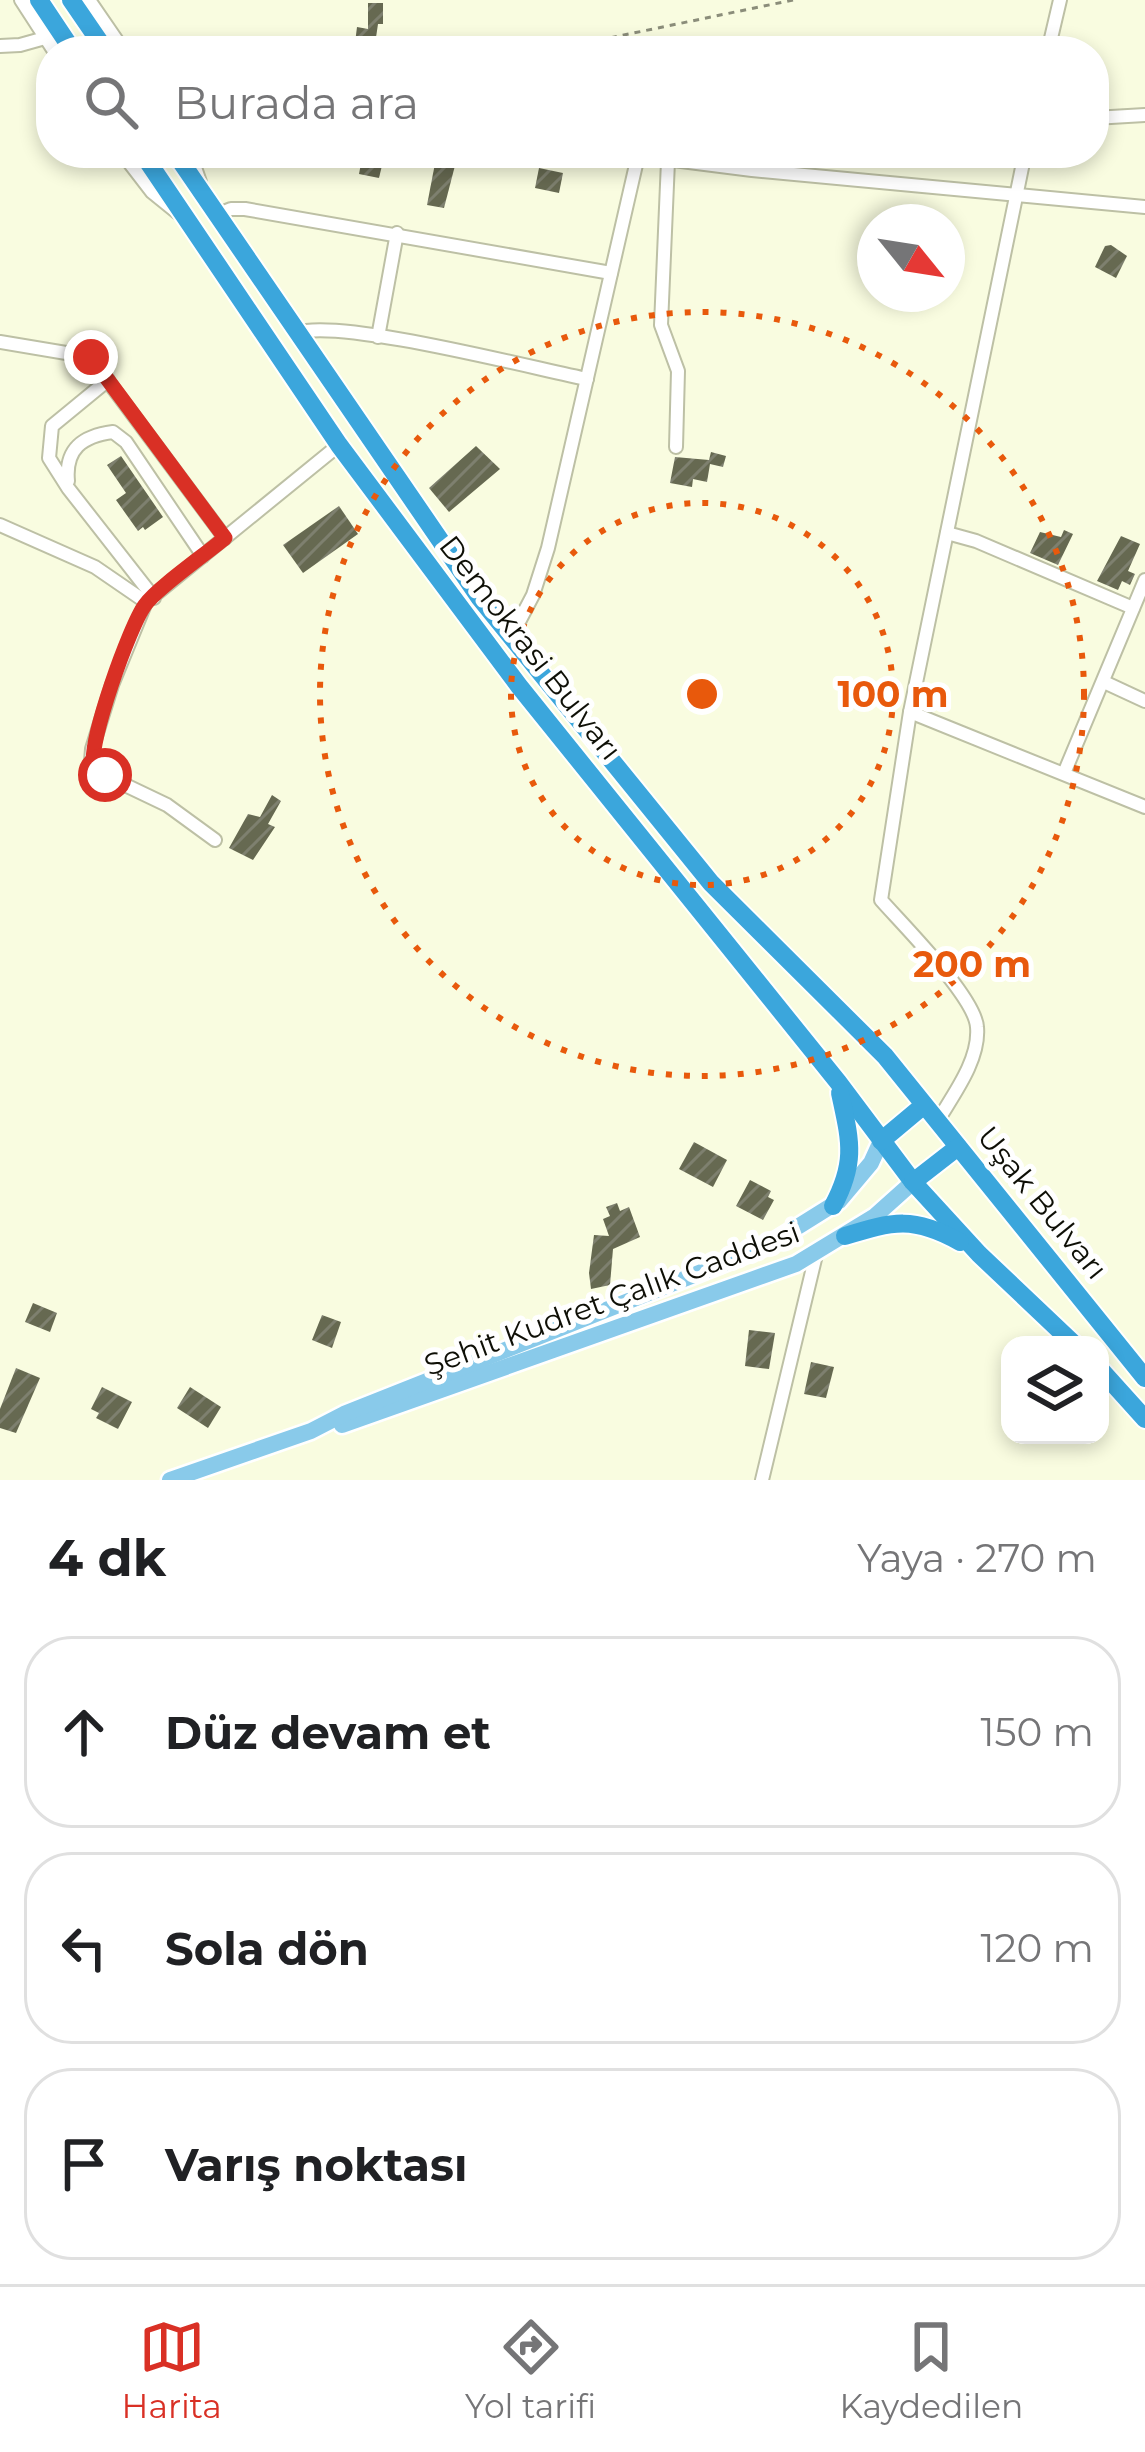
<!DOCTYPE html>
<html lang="tr">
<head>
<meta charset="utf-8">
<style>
  :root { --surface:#fff; --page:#f6f6f6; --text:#202124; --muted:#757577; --line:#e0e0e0; --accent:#d93025 }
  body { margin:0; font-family:Montserrat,sans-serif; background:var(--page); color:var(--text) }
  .controls { position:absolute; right:36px; bottom:36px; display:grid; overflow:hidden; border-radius:24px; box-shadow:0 6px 18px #0003 }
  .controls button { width:108px; height:108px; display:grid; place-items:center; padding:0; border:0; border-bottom:3px solid var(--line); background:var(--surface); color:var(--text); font:60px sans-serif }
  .compass { position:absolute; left:857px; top:204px; width:108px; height:108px; border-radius:50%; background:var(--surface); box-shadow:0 6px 18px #0003; rotate:120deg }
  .stop { position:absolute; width:36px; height:36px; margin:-27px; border:9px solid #d93025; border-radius:50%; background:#fff }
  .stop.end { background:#d93025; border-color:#fff; box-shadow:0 3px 12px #0008 }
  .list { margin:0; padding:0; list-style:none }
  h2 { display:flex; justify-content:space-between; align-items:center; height:156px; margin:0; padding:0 48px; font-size:51px }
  h2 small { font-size:39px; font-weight:400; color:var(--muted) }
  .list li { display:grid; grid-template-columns:78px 1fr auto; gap:36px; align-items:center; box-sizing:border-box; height:192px; margin:0 24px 24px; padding:0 24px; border:3px solid var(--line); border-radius:48px }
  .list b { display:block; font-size:45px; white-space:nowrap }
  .list em { font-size:39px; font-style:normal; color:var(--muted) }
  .icon { flex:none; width:66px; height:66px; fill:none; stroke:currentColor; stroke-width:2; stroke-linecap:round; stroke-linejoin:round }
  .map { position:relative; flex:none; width:1145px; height:1480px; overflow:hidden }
  .search { position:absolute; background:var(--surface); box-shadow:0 6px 18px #0003; left:36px; right:36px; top:36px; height:132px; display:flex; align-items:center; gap:30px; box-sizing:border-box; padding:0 42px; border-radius:48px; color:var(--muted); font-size:45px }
  .sheet { height:804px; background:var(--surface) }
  nav { display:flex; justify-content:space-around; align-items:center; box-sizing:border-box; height:168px; border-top:3px solid var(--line); background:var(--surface); font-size:33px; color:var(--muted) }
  nav a { display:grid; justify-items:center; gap:6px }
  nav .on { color:var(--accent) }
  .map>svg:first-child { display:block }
  .building { fill:url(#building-hatch) }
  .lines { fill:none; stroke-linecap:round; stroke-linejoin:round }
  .minor-casing { stroke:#bdc0a5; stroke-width:16 }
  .major-casing { stroke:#fff; stroke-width:21 }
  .highway-casing { stroke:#fff; stroke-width:22 }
  .path { stroke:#8b8d7a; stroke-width:3; stroke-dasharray:6 6; stroke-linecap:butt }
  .minor { stroke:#fff; stroke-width:12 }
  .major { stroke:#89caea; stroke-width:16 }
  .highway { stroke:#3ba6dc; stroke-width:18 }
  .route { stroke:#d93025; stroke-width:15 }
  .ring { fill:none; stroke:#e8590c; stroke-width:6; stroke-dasharray:6 12 }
  .labels { text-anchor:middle; stroke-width:10; stroke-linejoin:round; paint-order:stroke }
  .street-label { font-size:30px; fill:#0e0f06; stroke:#fff }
  .centre { fill:#e8590c; stroke:#fff; stroke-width:6 }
  .ring-label { font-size:36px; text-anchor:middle; font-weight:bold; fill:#e8590c; stroke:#fff; stroke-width:10; stroke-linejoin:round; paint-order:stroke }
</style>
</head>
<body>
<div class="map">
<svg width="1145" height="1480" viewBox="0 0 1145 1480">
  <defs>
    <pattern id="building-hatch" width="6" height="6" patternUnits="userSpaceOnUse" patternTransform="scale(3)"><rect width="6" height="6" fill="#666951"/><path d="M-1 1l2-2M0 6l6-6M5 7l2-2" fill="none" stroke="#7e806f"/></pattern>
  </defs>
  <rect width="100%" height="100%" fill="#f9fce0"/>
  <g class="building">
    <path d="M368 3H383V24H378L374 51H354L357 27 368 29Z"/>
    <path d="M363 153H385L379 178 359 174Z"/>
    <path d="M437 153 458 154 444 208 427 205Z"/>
    <path d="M539 168 563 173 559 193 535 188Z"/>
    <path d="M1111 245 1127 256 1116 278 1095 267 1105 246Z"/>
    <path d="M476 446 500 469 449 512 429 488Z"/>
    <path d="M711 452 726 456 723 467 710 464 707 482 693 479 692 487 670 483 675 457 709 460Z"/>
    <path d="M121 456 163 517 145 530 143 527 138 531 116 500 126 493 107 465Z"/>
    <path d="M339 506 358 534 303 573 283 545Z"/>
    <path d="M1064 530 1073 534 1058 565 1030 553 1040 532 1061 537Z"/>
    <path d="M1121 536 1140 544 1128 571 1135 574 1130 585 1122 581 1118 590 1097 581Z"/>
    <path d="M272 795 281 801 268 824 275 827 253 860 229 848 248 814 260 817Z"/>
    <path d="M694 1142 727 1160 713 1187 679 1169Z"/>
    <path d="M750 1180 771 1191 768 1197 774 1200 763 1220 736 1206Z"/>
    <path d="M617 1203 620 1211 629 1207 640 1237 613 1249 610 1285 591 1289 589 1273 594 1235 609 1236 603 1219 610 1216 606 1207Z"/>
    <path d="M33 1303 57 1313 50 1332 25 1322Z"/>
    <path d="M322 1315 341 1322 332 1348 312 1340Z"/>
    <path d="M749 1330 775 1333 769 1369 745 1366Z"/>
    <path d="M811 1362 834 1367 826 1398 804 1394Z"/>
    <path d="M16 1368 40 1378 16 1433 0 1428V1409Z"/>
    <path d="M102 1387 132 1402 118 1429 96 1418 99 1413 91 1409Z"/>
    <path d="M190 1387 221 1407 208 1428 177 1408Z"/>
  </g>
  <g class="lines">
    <g class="minor-casing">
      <g id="minor">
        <path d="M21 0 54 51"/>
        <path d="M89 0 124 51"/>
        <path d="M0 46 20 45 45 38"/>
        <path d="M1048 51 1060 0"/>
        <path d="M1094 118 1145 115"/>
        <path d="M122 153 152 192 178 213"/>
        <path d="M190 153 200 182"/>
        <path d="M618 153 752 170 1145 207"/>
        <path d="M668 161 661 325 678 371 676 447"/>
        <path d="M216 215 231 209H245L611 273"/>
        <path d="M297 333C339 318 532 368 587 379"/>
        <path d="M378 337 397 233"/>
        <path d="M0 342 90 357 225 538"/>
        <path d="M108 380 52 426 49 458 68 488 154 598"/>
        <path d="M68 481C65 449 82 436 113 432L126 442 203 556"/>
        <path d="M0 525 95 567 146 602"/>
        <path d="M947 533 976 541 1133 608"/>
        <path d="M511 637 533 595 548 548 638 156"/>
        <path d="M1104 682 1145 701"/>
        <path d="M910 712 1145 807"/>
        <path d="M1065 771 1145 580"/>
        <path d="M215 840 167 805 100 773 91 761 92 749 112 685 146 602 339 445"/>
        <path d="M937 1122C953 1095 980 1060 977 1027 975 997 903 925 881 900L910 712 1025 153"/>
        <path d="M762 1480 816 1255"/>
      </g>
    </g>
    <g class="major-casing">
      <g id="major">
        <path d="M342 1425 796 1264 875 1216 913 1182"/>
        <path d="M170 1480 311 1431 344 1414 767 1246 839 1201 871 1163 881 1141"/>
      </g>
    </g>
    <g class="highway-casing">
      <g id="highway">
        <path d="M39 0 73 51"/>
        <path d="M71 0 106 51"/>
        <path d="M142 153 339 445 519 686 838 1082 913 1182 979 1254 1075 1345"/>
        <path d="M175 153 479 597 711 883 885 1056 1145 1378"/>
        <path d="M881 1141 924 1105"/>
        <path d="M913 1182 958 1147"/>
        <path d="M833 1206C857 1161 850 1140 840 1093"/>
        <path d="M845 1236C893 1221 914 1216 960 1242"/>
        <path d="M1100 1369 1145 1419"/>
      </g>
    </g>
    <path class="path" d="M492 51 566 47 793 0"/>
    <use href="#minor" class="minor"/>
    <use href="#major" class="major"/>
    <use href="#highway" class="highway"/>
  </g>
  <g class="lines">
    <path class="route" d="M91 357 225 538C206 554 157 588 145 605 130 625 87 745 94 766L105 775"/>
  </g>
  <g class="ring">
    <circle cx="702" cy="694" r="191"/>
    <circle cx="702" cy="694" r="382"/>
  </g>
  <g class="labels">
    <g class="street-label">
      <text transform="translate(530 648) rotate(52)" y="10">Demokrasi Bulvarı</text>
      <text transform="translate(1042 1203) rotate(51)" y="10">Uşak Bulvarı</text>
      <text transform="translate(612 1299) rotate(-20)" y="10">Şehit Kudret Çalık Caddesi</text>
    </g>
  </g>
  <circle cx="702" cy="694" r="18" class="centre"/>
  <g class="ring-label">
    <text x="893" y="707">100 m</text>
    <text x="972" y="977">200 m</text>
  </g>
</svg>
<div class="controls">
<button><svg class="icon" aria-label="layers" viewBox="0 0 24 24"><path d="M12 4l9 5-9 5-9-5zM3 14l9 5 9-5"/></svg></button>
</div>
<svg class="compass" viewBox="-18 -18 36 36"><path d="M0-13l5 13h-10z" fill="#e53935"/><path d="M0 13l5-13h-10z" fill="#757577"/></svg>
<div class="stop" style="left:105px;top:775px"></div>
<div class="stop end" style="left:91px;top:357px"></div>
<div class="search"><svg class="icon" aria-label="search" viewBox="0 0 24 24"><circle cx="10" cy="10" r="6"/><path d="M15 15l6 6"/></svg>Burada ara</div>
</div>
<section class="sheet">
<h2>4 dk<small>Yaya · 270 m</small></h2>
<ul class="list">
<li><svg class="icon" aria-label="ahead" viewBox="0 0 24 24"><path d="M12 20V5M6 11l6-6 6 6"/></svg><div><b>Düz devam et</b></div><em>150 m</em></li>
<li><svg class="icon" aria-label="left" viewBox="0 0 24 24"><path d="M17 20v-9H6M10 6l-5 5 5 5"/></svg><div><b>Sola dön</b></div><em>120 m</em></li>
<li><svg class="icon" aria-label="arrive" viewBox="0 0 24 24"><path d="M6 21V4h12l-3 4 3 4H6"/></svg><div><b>Varış noktası</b></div></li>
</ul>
</section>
<nav>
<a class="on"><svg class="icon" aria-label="map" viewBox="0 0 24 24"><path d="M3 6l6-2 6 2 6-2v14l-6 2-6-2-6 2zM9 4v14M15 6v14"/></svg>Harita</a>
<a><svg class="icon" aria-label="directions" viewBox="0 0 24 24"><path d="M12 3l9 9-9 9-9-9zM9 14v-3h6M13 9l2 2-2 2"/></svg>Yol tarifi</a>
<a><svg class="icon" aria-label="saved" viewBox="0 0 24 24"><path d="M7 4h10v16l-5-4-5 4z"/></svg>Kaydedilen</a>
</nav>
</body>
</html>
